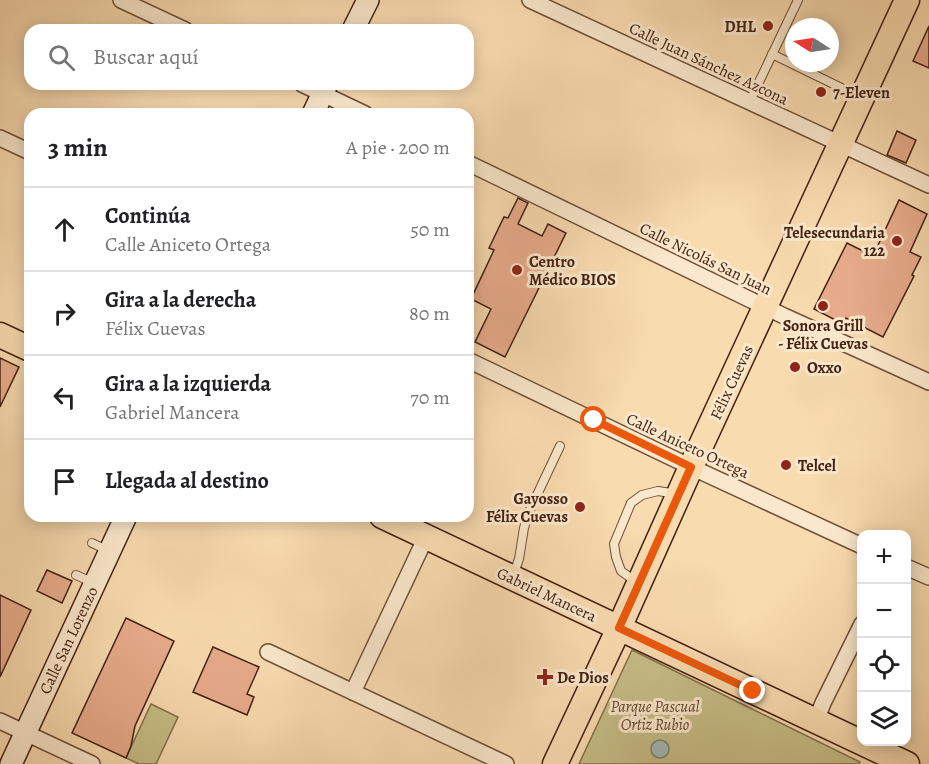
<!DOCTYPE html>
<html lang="es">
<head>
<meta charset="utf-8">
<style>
  :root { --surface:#fff; --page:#f2f2f2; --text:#202124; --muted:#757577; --line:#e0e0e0 }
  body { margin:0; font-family:Alegreya,serif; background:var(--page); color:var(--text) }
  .controls { position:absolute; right:18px; bottom:18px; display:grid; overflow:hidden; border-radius:12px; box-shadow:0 3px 15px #0003 }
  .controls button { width:54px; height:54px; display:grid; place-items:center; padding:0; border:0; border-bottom:2px solid var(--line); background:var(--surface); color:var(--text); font:30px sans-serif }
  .compass { position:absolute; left:785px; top:18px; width:54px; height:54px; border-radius:50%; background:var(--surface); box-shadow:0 3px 15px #0003; rotate:282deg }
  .stop { position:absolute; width:18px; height:18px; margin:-14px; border:4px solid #ea580c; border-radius:50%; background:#fff }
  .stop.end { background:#ea580c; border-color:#fff; box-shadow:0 2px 6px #0008 }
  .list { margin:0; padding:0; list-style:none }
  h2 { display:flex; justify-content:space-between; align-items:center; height:78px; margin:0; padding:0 24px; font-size:26px }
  h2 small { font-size:20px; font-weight:400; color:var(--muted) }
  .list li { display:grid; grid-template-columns:39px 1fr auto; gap:18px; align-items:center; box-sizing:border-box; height:84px; padding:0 24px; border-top:2px solid var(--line) }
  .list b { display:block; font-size:22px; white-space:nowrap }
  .list p { margin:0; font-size:20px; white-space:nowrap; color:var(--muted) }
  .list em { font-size:20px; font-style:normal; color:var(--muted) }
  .icon { flex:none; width:33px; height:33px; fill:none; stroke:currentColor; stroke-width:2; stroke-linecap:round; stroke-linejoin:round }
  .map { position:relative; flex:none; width:929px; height:764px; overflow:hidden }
  .search { position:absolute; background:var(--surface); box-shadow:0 3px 15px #0003; left:24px; top:24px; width:450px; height:66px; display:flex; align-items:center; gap:15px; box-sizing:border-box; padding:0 21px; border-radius:18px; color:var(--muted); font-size:22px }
  .panel { position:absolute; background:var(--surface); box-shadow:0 3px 15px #0003; left:24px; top:108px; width:450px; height:414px; border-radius:18px }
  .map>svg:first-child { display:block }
  .green { fill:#c6bd86; stroke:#846f4c; stroke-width:1.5 }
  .water { fill:#a1b9b5; stroke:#7b7c74; stroke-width:1.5 }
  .building { fill:#e8ac8c; stroke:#422113; stroke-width:1.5 }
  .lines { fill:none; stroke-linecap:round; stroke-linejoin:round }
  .lane-casing { stroke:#70503a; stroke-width:10 }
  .street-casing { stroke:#70503a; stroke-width:18 }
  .secondary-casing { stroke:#422113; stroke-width:24 }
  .primary-casing { stroke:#422113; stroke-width:27 }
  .lane { stroke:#fbe8cc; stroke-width:8 }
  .street { stroke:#fbe8cc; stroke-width:15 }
  .secondary { stroke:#fbe8cc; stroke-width:21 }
  .primary { stroke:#f9dbb0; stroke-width:24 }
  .route { stroke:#ea580c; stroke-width:8 }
  .poi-dot { fill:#8f2418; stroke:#fbe8cc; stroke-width:2 }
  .labels { text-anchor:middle; stroke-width:6; stroke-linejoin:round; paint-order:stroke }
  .poi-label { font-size:16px; font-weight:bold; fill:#422113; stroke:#fbe8cc; text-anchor:start }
  .street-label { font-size:16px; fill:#422113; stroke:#fbe8cc }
  .park-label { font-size:16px; font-style:italic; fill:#634830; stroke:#fbe8cc }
</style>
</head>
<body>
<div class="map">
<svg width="929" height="764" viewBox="0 0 929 764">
  <rect width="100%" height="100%" fill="#f9dbb0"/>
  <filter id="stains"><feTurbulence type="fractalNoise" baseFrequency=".00333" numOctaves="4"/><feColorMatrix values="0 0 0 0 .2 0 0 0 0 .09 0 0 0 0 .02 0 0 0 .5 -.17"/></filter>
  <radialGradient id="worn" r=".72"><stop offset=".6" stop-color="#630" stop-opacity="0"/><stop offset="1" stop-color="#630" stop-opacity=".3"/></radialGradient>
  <g class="green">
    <path d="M632 650 860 762 859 764H579Z"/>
    <path d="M151 704 178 717 156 764H139L126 758Z"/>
  </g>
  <circle class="water" cx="660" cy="749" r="9"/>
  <g class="building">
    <path d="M929 26V68L913 61Z"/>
    <path d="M897 131 916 140 906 163 887 155Z"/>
    <path d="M518 198 528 203 518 224 542 236 548 224 566 233 505 357 475 342 491 309 471 299 494 250 489 248 504 217 508 218Z"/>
    <path d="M899 200 927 214 910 252 921 257 912 275 914 276 883 337 846 318 843 324 814 309 847 243 873 256Z"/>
    <path d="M0 358 19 367 0 407Z"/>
    <path d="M47 570 72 581 62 603 37 591Z"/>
    <path d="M0 595 31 610 0 677Z"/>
    <path d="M126 618 174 641 135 726 131 746 126 758 72 733Z"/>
    <path d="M213 647 259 667 247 694 254 697 247 715 193 692Z"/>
  </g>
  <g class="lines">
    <g class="lane-casing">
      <g id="lane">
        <path d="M772 54 860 97"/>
        <path d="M750 101 798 0"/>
        <path d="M92 543 107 550"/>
        <path d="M76 575 94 583"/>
        <path d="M513 576 519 559 524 528 529 512 560 446"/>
        <path d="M635 581 621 571 616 557 614 544 631 503 642 495 658 491 677 494"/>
      </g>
    </g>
    <g class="street-casing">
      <g id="street">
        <path d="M121 0 185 30"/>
        <path d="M530 0 929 185"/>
        <path d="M302 84 365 114"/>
        <path d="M0 138 30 152"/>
        <path d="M468 163 784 316 929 382"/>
        <path d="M468 360 691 467 862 546"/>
        <path d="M906 567 929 577"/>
        <path d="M268 652 506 764"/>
        <path d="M353 692 426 537"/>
        <path d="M0 721 92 764"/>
        <path d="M816 721 823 703 862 624"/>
      </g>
    </g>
    <g class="secondary-casing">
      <g id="secondary">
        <path d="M353 30 368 0"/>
        <path d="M313 114 327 84"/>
        <path d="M11 764 126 516"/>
      </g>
    </g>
    <g class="primary-casing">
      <g id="primary">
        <path d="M0 335 30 349"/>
        <path d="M382 516 907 764"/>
        <path d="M555 764 619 628 691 467 907 0"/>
      </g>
    </g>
    <use href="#lane" class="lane"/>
    <use href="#street" class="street"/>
    <use href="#secondary" class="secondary"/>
    <use href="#primary" class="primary"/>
  </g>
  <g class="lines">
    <path class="route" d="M594 420 691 467 619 628 753 691"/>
  </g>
  <g class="poi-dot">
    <circle cx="768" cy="26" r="6"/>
    <circle cx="821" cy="92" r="6"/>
    <circle cx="897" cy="241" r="6"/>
    <circle cx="517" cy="270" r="6"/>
    <circle cx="823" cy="306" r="6"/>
    <circle cx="795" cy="367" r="6"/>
    <circle cx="786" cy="465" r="6"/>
    <circle cx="580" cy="507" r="6"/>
    <path d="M542 668h6v6h6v6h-6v6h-6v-6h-6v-6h6z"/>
  </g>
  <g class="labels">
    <g class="poi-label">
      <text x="756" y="32" text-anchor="end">DHL</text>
      <text x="833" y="98">7-Eleven</text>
      <text x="885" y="238" text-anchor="end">Telesecundaria<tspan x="885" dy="18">122</tspan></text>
      <text x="529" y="267">Centro<tspan x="529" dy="18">Médico BIOS</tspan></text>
      <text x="823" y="331" text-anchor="middle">Sonora Grill<tspan x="823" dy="18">- Félix Cuevas</tspan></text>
      <text x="807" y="373">Oxxo</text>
      <text x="798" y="471">Telcel</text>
      <text x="568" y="504" text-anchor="end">Gayosso<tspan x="568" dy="18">Félix Cuevas</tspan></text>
      <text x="557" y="683">De Dios</text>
    </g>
    <g class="street-label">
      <text transform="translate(709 63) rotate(25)" y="6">Calle Juan Sánchez Azcona</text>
      <text transform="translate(706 258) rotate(26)" y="6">Calle Nicolás San Juan</text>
      <text transform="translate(731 382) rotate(-65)" y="6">Félix Cuevas</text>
      <text transform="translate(688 445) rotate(25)" y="6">Calle Aniceto Ortega</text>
      <text transform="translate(547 594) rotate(25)" y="6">Gabriel Mancera</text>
      <text transform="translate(68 640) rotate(-65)" y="6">Calle San Lorenzo</text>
    </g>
    <g class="park-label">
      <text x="655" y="712">Parque Pascual<tspan x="655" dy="18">Ortiz Rubio</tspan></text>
    </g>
  </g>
  <rect width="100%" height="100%" filter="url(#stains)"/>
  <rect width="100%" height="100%" fill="url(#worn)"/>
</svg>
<div class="controls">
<button>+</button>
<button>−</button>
<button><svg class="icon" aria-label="locate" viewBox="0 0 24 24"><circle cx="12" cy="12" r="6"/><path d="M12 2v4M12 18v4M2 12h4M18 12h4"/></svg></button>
<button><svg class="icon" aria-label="layers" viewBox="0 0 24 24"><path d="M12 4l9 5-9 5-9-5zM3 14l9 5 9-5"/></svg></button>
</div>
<svg class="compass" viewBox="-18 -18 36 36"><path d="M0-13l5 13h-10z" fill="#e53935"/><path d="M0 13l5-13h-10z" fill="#757577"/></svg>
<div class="stop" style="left:594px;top:420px"></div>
<div class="stop end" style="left:753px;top:691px"></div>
<div class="search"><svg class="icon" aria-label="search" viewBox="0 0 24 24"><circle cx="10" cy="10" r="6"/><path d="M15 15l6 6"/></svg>Buscar aquí</div>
<section class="panel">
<h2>3 min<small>A pie · 200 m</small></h2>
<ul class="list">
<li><svg class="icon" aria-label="ahead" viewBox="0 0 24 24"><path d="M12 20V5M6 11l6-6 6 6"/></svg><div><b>Continúa</b><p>Calle Aniceto Ortega</p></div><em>50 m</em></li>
<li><svg class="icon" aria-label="right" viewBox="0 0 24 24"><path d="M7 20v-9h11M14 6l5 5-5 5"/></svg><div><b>Gira a la derecha</b><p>Félix Cuevas</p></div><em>80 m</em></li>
<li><svg class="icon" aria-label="left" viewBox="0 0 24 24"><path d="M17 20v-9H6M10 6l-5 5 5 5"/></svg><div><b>Gira a la izquierda</b><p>Gabriel Mancera</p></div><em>70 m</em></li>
<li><svg class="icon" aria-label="arrive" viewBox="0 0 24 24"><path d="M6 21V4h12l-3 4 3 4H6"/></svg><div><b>Llegada al destino</b></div></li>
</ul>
</section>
</div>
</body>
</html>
